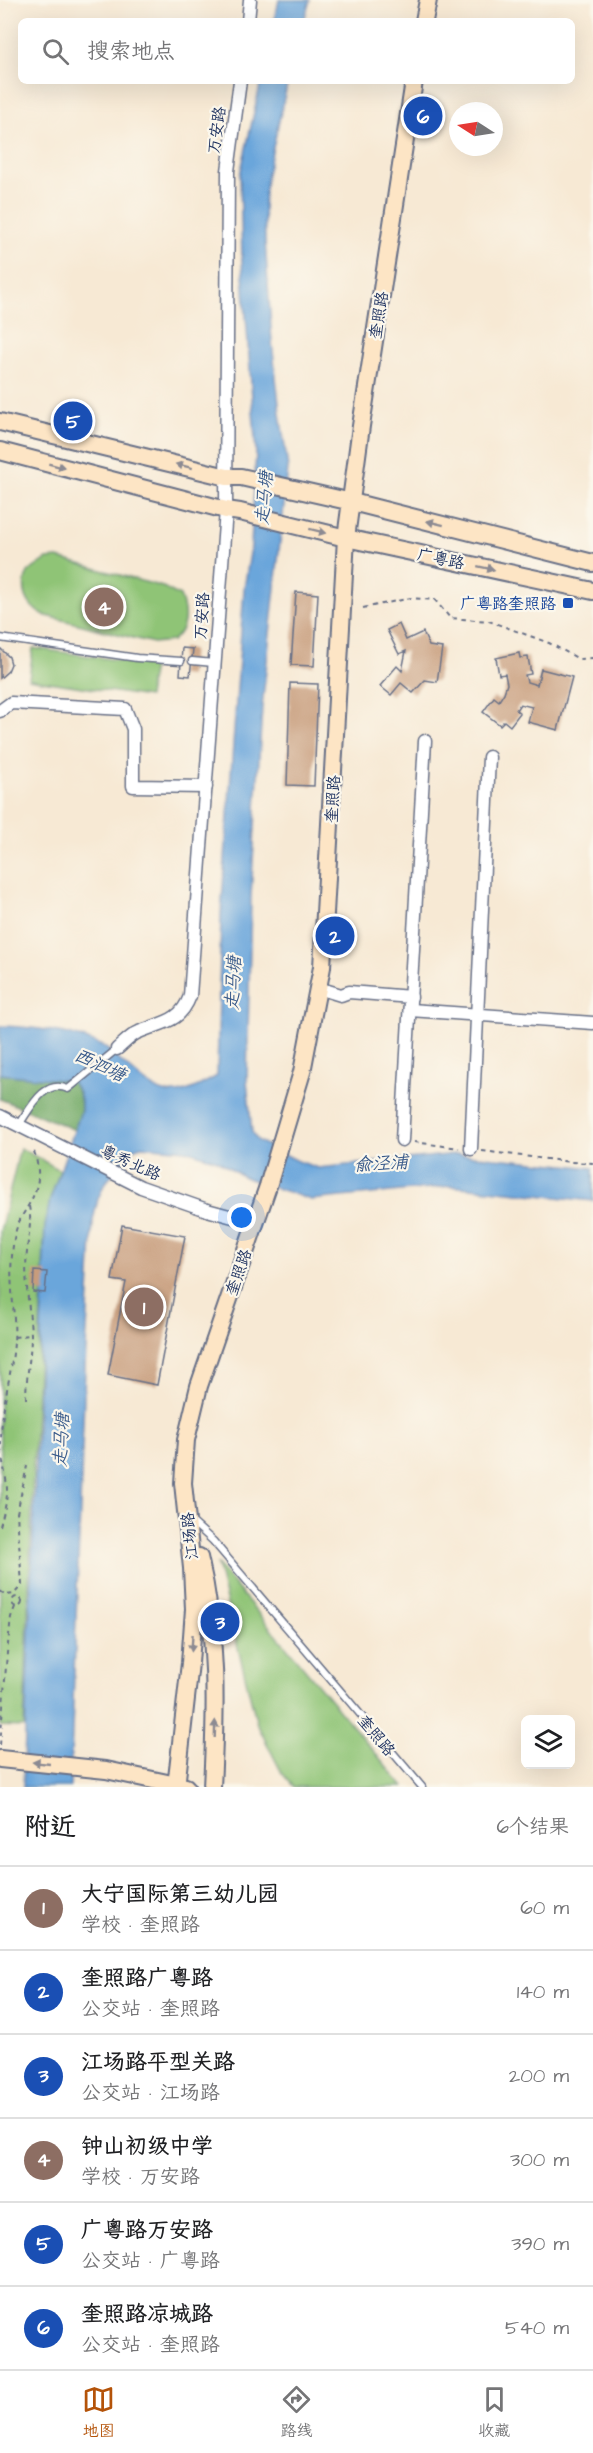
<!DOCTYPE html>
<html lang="zh">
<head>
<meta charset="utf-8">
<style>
  :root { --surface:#fff; --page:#f2f2f2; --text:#202124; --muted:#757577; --line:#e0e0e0; --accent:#b45309 }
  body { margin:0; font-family:"Architects Daughter","LXGW WenKai TC",sans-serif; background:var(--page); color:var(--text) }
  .controls { position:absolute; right:18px; bottom:18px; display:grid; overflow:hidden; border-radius:9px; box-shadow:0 6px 24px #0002 }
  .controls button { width:54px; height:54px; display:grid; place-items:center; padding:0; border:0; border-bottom:2px solid var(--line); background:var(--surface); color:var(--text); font:30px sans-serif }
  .compass { position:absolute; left:449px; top:102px; width:54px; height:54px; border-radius:50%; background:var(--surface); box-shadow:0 6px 24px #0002; rotate:282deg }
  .you { position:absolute; left:242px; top:1218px; width:21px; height:21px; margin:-15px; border:4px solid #fff; border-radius:50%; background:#1a73e8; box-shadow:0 0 0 9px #1a73e833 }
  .badge { display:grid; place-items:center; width:39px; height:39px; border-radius:50%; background:var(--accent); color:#fff; font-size:20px; font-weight:700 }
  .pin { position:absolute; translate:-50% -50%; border:3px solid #fff; box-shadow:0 2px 6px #0006 }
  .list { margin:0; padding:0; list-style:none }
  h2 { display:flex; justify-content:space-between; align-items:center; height:78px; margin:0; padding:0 24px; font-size:26px }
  h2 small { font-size:20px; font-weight:400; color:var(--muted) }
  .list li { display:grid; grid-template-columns:39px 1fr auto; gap:18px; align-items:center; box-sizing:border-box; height:84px; padding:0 24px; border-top:2px solid var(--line) }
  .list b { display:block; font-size:22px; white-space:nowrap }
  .list p { margin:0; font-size:20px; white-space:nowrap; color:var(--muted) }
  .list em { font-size:20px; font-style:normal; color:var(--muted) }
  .icon { flex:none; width:33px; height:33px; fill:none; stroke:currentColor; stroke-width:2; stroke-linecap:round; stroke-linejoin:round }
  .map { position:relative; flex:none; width:593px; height:1787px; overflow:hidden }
  .search { position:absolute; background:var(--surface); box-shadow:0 6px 24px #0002; left:18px; right:18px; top:18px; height:66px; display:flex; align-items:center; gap:15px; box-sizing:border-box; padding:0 21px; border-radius:9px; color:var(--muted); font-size:22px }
  .sheet { height:582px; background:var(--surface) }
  nav { display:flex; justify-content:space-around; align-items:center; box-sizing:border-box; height:84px; border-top:2px solid var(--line); background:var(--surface); font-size:16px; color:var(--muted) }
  nav a { display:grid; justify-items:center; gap:3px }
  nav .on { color:var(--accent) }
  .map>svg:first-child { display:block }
  .green { fill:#8fc476; stroke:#557a6a; stroke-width:1.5 }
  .forest { fill:#73aa67; stroke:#476c62; stroke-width:1.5 }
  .water { fill:#6aa6db; stroke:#426a9c; stroke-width:1.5 }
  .building { fill:#c79c7c }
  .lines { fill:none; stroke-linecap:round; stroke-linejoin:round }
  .lane-casing { stroke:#687087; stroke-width:9 }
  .street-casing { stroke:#687087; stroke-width:15 }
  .secondary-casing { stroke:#687087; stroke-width:20 }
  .path { stroke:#687087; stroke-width:2; stroke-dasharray:4.5 4.5; stroke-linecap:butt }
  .lane { stroke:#fff; stroke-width:6 }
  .street { stroke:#fff; stroke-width:12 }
  .secondary { stroke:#fde5c5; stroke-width:16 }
  .oneway { fill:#8c8a92 }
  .transit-dot { fill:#1a4fb4; stroke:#fbf7ec; stroke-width:2 }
  .labels { text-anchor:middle; stroke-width:4.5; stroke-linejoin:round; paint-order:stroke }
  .street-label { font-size:16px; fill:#1b2f5e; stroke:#fbf7ec }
  .transit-label { font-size:16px; fill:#164399; stroke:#fbf7ec; text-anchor:end }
  .water-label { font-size:18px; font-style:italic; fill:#37598a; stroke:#fbf7ec }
</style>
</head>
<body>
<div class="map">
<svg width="593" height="1787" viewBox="0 0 593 1787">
  <rect width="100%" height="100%" fill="#fbf7ec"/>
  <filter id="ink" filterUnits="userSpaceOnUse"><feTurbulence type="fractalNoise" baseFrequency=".0167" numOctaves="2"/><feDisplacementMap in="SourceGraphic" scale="12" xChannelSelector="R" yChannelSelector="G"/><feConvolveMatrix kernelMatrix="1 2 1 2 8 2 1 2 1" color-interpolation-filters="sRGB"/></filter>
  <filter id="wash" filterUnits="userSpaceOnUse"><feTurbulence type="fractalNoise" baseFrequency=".008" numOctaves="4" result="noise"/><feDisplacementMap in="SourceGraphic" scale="24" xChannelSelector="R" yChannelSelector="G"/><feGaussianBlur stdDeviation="1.35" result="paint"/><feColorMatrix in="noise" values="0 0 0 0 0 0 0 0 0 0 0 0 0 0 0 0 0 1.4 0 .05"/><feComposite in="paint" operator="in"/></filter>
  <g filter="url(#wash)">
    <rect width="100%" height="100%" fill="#f7e9d4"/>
    <g class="green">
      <path d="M58 558 163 587 180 596C187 613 187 629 172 641L153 643 43 615C26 606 20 589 28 572L47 559Z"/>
      <path d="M33 648 153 665 148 697 29 679Z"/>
      <path d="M20 1148 60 1170 50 1200 45 1227 33 1472 24 1727 0 1726V1232Z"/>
      <path d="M217 1564 404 1787H294L282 1773 257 1724Z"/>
    </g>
    <path class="forest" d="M0 1074 71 1081C84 1097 83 1112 75 1130L0 1099Z"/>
    <g class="water">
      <path d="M279 0H310L304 21H274Z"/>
      <path d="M261 81H288L267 174 264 201 265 240 272 342 280 413 288 468 262 707 251 896 247 1081 252 1132 258 1141 298 1161 318 1168 456 1154 593 1168V1201L451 1186 311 1200 244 1177 217 1160 186 1150 141 1146 132 1149 104 1185 98 1199 93 1220 85 1367 70 1787H23L45 1227 50 1200 81 1111V1100L78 1090 71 1081 0 1074V1026C33 1027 74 1031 104 1047 111 1051 118 1060 125 1065 163 1099 172 1102 217 1076L221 915 244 589 251 547 256 452 242 262 240 175Z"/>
    </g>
    <g id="blocks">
      <g class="building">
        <path d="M296 592 318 594 314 666 291 665Z"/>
        <path d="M399 624 406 640 423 632 429 646 442 648 437 682 425 680 413 693 401 683 391 695 380 686 397 666 402 671 406 651 399 654 387 630Z"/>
        <path d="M0 648 9 657 11 664 8 671 0 678Z"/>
        <path d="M182 648 193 649 190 676 180 675Z"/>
        <path d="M519 653 520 658 528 657 531 674 525 675 527 682 537 685 541 669 572 677 558 730 528 722 532 707 520 704 516 710 520 713 510 726 504 721 500 725 483 712 494 697 499 701 504 693 507 684 505 674 499 675 496 658Z"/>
        <path d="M290 683 318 684 314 786 287 785Z"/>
        <path d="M122 1225 185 1236 157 1385 108 1375 126 1282 112 1280Z"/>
        <path d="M34 1271 47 1272 45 1293 33 1292Z"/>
      </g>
    </g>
  </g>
  <g filter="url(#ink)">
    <use href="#blocks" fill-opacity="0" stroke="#687087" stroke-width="1.5"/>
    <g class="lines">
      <g class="lane-casing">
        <g id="lane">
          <path d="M0 638 137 658 181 661"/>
          <path d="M192 661 214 663"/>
          <path d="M19 1125C30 1109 44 1078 68 1089L117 1049"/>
          <path d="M190 1520 213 1541 422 1787"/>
        </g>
      </g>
      <g class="street-casing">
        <g id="street">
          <path d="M248 21 250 0"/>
          <path d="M0 711 11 703 125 709 133 729V786L206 787"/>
          <path d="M318 988 341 995 349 992 411 997"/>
          <path d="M410 1010 593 1023"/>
          <path d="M117 1049C123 1044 131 1035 139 1032 162 1022 180 1023 190 996L226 510 228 171 240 81"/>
          <path d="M0 1116 141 1187 207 1210 255 1223"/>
          <path d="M402 1140 425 741"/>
          <path d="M471 1149 489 757"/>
        </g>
      </g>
      <g class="secondary-casing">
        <g id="secondary">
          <path d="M424 21 428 0"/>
          <path d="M0 422 227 477H241L352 502 593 563"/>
          <path d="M0 451 226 510 240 512 346 538 593 591"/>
          <path d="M199 1557C218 1635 216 1708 212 1787"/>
          <path d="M0 1759 106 1770 186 1787"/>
          <path d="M176 1787 190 1663 194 1609 192 1568 183 1483 186 1440 199 1386 268 1186 302 1072 322 967 346 538 361 426 414 81"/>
        </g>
      </g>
      <g class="path">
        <path d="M363 608 411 598 435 600 450 618 489 621 549 643 579 659 593 658"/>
        <path d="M414 1142 459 1148"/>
        <path d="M482 1151 571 1162 593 1163"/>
        <path d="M14 1337 29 1335"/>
        <path d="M26 1399C26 1377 31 1356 31 1335 30 1307 24 1280 27 1252 28 1236 32 1223 29 1206"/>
        <path d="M0 1526C3 1515 7 1503 7 1491 7 1474 0 1458 1 1441 1 1407 12 1375 14 1342 16 1313 9 1285 12 1256 13 1242 15 1228 22 1216 38 1190 43 1179 33 1148"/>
        <path d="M0 1591 6 1595 14 1594 22 1585 17 1513 27 1466"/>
        <circle cx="17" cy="1602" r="5"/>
        <path d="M0 1745 7 1653 11 1617 15 1607"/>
      </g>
      <use href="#lane" class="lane"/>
      <use href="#street" class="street"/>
      <use href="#secondary" class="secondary"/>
    </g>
    <defs><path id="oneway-solid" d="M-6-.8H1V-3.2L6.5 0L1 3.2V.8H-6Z" transform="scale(1.5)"/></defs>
    <g class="oneway">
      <use href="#oneway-solid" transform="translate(57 466) rotate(15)"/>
      <use href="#oneway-solid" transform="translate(184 466) rotate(-166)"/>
      <use href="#oneway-solid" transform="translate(435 523) rotate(-166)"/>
      <use href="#oneway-solid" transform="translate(318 531) rotate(14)"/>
      <use href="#oneway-solid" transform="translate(486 568) rotate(12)"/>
      <use href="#oneway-solid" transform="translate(192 1643) rotate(94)"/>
      <use href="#oneway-solid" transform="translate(215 1729) rotate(-88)"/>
      <use href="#oneway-solid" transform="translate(41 1763) rotate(-174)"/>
    </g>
  </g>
  <rect class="transit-dot" x="562" y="597" width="12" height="12" rx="3"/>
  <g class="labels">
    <g class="street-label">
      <text transform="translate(216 130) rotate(-82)" y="6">万安路</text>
      <text transform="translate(378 315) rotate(-81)" y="6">奎照路</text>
      <text transform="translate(441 558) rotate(12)" y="6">广粤路</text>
      <text transform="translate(201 616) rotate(-86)" y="6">万安路</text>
      <text transform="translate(332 799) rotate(-87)" y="6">奎照路</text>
      <text transform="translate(131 1162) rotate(24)" y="6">粤秀北路</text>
      <text transform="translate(238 1272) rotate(-71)" y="6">奎照路</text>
      <text transform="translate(189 1536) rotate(-96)" y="6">江场路</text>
      <text transform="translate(377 1735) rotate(50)" y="6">奎照路</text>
    </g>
    <g class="transit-label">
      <text x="556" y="609">广粤路奎照路</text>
    </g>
    <g class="water-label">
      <text transform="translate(264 498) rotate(-85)" y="6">走马塘</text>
      <text transform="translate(233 983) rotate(-87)" y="6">走马塘</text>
      <text transform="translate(100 1065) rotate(25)" y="6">西泗塘</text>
      <text transform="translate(381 1163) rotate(-3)" y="6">俞泾浦</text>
      <text transform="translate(61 1440) rotate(-87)" y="6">走马塘</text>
    </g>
  </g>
</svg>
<div class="controls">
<button><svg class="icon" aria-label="layers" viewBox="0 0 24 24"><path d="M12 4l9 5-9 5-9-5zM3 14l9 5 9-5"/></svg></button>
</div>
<svg class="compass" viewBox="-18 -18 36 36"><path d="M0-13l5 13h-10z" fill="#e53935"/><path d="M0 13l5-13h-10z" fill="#757577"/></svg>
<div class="you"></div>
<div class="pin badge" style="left:144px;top:1307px;background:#8d6e63">1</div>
<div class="pin badge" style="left:335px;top:936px;background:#1a4fb4">2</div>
<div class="pin badge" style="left:220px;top:1622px;background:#1a4fb4">3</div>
<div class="pin badge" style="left:104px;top:607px;background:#8d6e63">4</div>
<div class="pin badge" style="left:73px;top:421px;background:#1a4fb4">5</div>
<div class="pin badge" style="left:423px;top:116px;background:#1a4fb4">6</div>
<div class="search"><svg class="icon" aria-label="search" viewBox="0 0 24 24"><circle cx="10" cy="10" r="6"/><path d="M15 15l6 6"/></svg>搜索地点</div>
</div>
<section class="sheet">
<h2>附近<small>6个结果</small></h2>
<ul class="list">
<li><span class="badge" style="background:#8d6e63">1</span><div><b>大宁国际第三幼儿园</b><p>学校 · 奎照路</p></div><em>60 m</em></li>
<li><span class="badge" style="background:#1a4fb4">2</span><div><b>奎照路广粤路</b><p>公交站 · 奎照路</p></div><em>140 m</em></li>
<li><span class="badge" style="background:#1a4fb4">3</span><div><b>江场路平型关路</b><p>公交站 · 江场路</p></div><em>200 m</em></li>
<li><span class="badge" style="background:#8d6e63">4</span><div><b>钟山初级中学</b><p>学校 · 万安路</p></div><em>300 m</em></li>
<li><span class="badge" style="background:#1a4fb4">5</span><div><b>广粤路万安路</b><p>公交站 · 广粤路</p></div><em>390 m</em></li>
<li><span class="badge" style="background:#1a4fb4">6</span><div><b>奎照路凉城路</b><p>公交站 · 奎照路</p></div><em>540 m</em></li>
</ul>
</section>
<nav>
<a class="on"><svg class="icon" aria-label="map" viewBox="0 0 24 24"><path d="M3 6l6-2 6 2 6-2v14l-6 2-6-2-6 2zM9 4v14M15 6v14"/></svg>地图</a>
<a><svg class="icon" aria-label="directions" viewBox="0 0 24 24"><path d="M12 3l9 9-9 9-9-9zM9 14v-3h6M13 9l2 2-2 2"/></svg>路线</a>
<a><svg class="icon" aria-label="saved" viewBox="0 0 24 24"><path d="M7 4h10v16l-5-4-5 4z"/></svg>收藏</a>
</nav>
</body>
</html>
